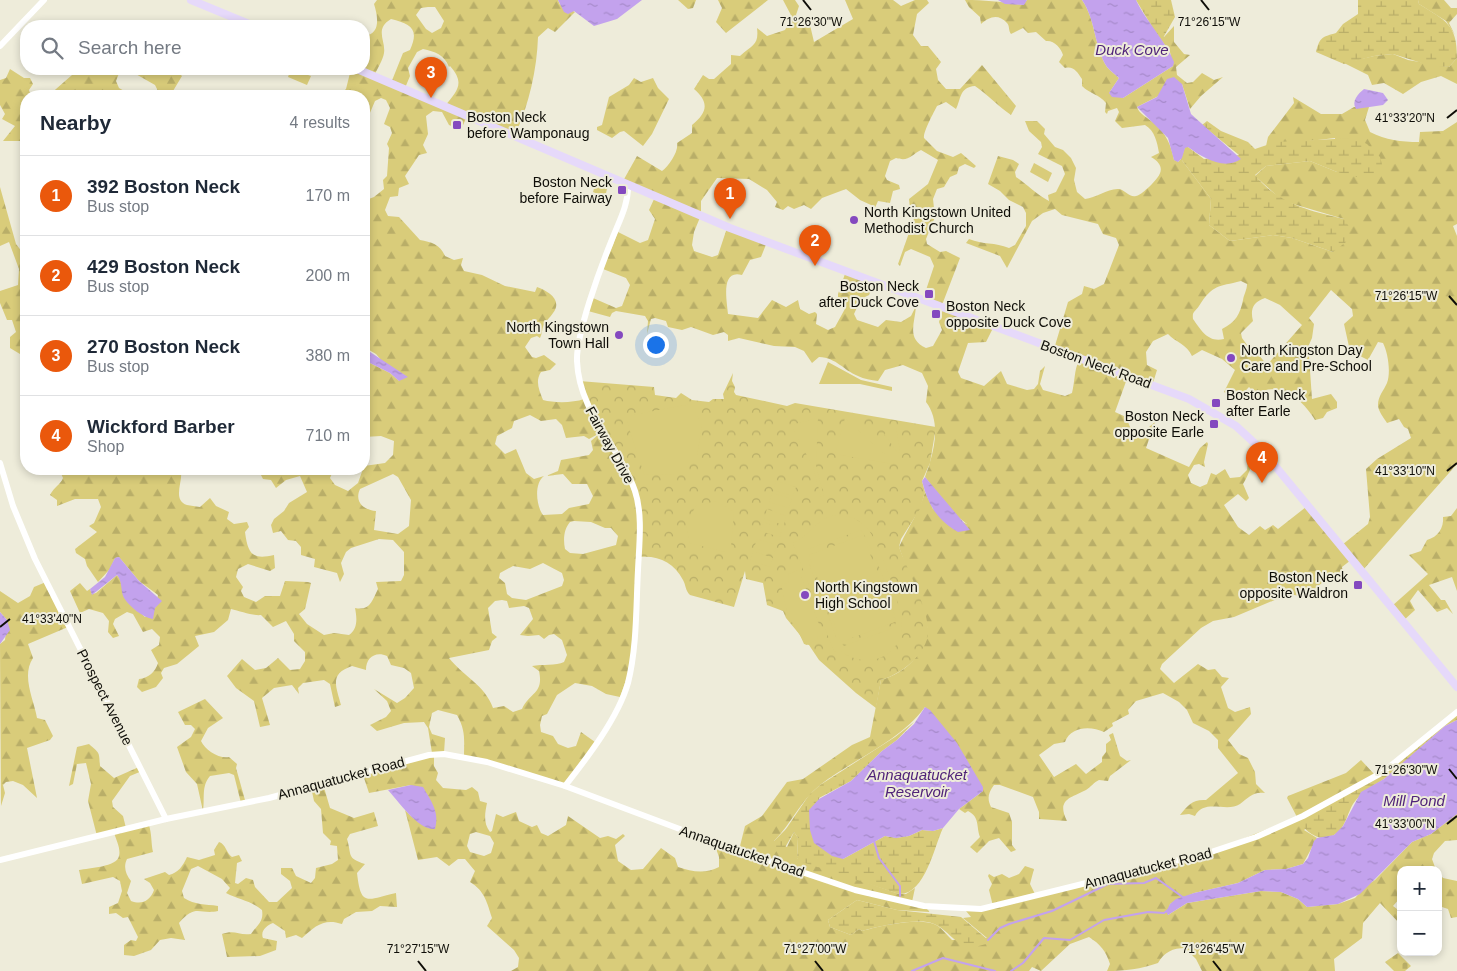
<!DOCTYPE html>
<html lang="en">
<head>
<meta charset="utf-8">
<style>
  :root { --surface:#fff; --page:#f2f2f3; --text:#1f2937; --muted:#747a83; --line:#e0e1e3; --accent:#ea580c }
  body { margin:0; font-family:Helvetica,sans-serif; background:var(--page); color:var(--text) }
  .controls { position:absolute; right:15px; bottom:15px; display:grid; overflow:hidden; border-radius:10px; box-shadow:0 2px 8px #0003 }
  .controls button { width:45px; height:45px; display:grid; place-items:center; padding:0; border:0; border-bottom:1px solid var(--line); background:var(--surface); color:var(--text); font:25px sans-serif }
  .you { position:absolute; left:655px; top:344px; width:18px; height:18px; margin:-12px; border:4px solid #fff; border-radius:50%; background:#1a73e8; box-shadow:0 0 0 8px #1a73e833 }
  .badge { display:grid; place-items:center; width:32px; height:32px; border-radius:50%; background:var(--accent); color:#fff; font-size:16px; font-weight:700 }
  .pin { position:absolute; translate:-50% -41px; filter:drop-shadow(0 1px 2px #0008) }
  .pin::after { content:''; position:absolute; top:26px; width:18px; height:15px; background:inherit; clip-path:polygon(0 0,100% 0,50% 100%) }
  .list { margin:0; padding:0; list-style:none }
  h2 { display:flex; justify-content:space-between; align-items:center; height:65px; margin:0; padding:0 20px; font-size:21px }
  h2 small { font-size:16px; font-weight:400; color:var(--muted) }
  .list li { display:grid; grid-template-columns:32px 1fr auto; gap:15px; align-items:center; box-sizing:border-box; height:80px; padding:0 20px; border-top:1px solid var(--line) }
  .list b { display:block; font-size:19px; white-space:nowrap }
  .list p { margin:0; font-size:16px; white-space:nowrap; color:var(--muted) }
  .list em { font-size:16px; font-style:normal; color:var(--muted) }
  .icon { flex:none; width:28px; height:28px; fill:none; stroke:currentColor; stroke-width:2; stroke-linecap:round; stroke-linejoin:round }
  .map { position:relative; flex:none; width:1457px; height:971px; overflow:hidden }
  .search { position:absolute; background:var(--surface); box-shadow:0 2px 8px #0003; left:20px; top:20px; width:350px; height:55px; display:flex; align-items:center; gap:12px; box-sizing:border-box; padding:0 18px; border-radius:20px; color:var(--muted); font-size:19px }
  .panel { position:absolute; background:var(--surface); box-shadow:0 2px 8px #0003; left:20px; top:90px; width:350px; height:385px; border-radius:20px }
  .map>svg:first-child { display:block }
  .forest { fill:url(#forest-firs); fill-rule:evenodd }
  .wetland { fill:url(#wetland-marsh) }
  .cemetery { fill:url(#cemetery-stones) }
  .park { fill:url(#park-crowns) }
  .pitch { fill:#d9cc7a; fill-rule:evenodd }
  .water { fill:url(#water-ripples) }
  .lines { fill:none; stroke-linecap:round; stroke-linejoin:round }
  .stream { stroke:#c3a2ed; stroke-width:2 }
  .minor { stroke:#fff; stroke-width:6 }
  .major { stroke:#e6d9fa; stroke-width:8 }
  .ticks { fill:none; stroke:#0f0e08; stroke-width:2 }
  .poi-dot { fill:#8449bf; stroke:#eeecda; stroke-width:2 }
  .labels { text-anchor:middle; stroke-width:4; stroke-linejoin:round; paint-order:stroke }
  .poi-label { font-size:14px; fill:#0f0e08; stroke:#eeecda; text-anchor:start }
  .street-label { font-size:14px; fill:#0f0e08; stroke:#eeecda }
  .water-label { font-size:15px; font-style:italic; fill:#502379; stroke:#eeecda }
  .ticks-label { font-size:12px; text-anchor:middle; fill:#0f0e08; stroke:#eeecda; stroke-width:4; stroke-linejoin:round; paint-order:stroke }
</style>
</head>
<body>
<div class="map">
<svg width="1457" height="971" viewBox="0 0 1457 971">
  <defs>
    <pattern id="forest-firs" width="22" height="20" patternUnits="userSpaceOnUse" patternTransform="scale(1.25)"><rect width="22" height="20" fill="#d9cc7a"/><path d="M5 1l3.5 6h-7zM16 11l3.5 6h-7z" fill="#b9ae68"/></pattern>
    <pattern id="wetland-marsh" width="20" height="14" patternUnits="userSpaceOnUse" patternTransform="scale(1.25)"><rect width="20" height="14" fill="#d9cc7a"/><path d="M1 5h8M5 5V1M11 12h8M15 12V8" fill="none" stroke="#b9ae68"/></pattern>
    <pattern id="cemetery-stones" width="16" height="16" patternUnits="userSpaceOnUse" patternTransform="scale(1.25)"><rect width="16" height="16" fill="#d9cc7a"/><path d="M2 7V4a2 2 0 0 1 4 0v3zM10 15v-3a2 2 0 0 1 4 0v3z" fill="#b9ae68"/></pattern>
    <pattern id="park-crowns" width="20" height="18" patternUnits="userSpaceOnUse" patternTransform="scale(1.25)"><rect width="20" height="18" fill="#d9cc7a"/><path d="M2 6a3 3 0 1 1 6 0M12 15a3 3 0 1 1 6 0" fill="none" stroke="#b9ae68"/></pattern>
    <pattern id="water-ripples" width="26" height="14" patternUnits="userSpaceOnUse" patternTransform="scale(1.25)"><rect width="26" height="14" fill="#c3a2ed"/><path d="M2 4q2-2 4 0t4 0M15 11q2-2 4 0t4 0" fill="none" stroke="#a68aca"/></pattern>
  </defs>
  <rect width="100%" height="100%" fill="#eeecda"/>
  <g class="forest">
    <path d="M377 0H558L560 5 575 12 555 32 548 28 538 37C537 69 529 104 516 133L467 116 461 130 449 125 442 112 433 111 426 116 428 134 423 145 427 153 419 155 405 176 409 184 399 188 398 196 390 197 385 210 388 216 399 217 420 240C431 242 440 244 445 256L454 260 463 258 461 265 464 271 482 275 505 286 535 292 537 287C548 291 563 300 553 313 550 318 545 321 543 327 542 330 542 334 540 338L537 336 531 338 525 347 532 357 536 358 544 355 556 364 550 370 541 372C535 381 539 390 543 400 554 403 573 403 584 399L628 477 639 513 632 663 620 697 606 694 592 686 575 683 557 695 547 714 542 716 540 725 541 732 553 736 558 744 568 748 576 746 581 732 595 742 565 785 464 757C464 740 466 731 457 715L438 710 432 713 429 727 432 734 445 738 444 753 434 755V766L438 773 436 780 443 788 466 790 472 787 478 792 480 801 487 803C485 813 483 823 490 832L492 831 496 814 503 817 516 812 519 821 532 827 537 825 541 833 548 836 566 825 568 816 600 838 608 836 616 839 623 834 625 836 615 845 618 861 631 870 643 869 661 848 675 858 678 867C692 872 706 874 719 867V857L714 843 739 850 745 826 762 816 787 782 803 779 852 745 870 737 881 680C906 673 924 654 928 629L899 547C907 529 919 513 925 492L933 509 967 524 953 513 925 477C926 472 929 468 930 462 936 442 939 419 926 402L928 386 922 373 903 365 885 370 878 381C871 380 864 379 858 376 843 370 837 358 819 357L812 363 804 351 795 347 774 346 739 338 728 341V335L724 332 713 335 691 327 682 330 668 327 666 321 655 318 651 319 647 334 648 321 645 316 616 311 612 313 610 317 588 311 593 298 616 308 622 306 630 285 626 278 603 269 618 232 640 243 648 240 655 219 649 210 655 197 623 181 637 156 662 171C669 166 679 151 677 143L692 133V125C708 112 709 102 694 89L703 75 709 79H714L731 64V55L740 56C753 44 759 45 757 28L767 36 785 30 792 17 783 0H795L799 6 796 15 802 23 810 25 814 42 853 19 845 0H893L901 6 915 0H927L929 3 917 14 913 35 921 46H928L941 62 936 69 938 80 946 89H960L982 65 1016 106 1011 115C998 106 988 95 975 86 959 87 961 100 956 109L946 102 937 106C934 112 923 132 924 138L937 151 953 157 961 153 976 166 974 168 965 164 959 167 957 174 950 177 944 187 937 189 933 199 935 217 926 239 927 244 940 252 946 251 960 258 942 305 923 299 934 266 930 257 911 249 905 252 900 266 898 264 916 213 915 210 910 208 909 199 928 184 938 160 921 150C911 155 909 162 896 158L890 161 885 176 887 180 899 185 900 189 893 191 890 203 878 201 874 210 871 205 860 200 846 189 822 198 811 209 804 205 794 209 788 206 783 210 775 207 777 202 767 190 749 179 717 178 701 201V215L694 232 692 245 694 251 712 257 718 255 727 228 767 242 761 257 750 260 742 275C720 269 727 301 728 314L758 318 772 300 786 307 798 300 800 309 809 314 815 312 817 314 816 324 828 330 835 327 846 307 845 302 838 297V294L846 271 874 282 869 295 861 299 854 314 857 320 878 327 886 320 901 322 911 316 916 306C915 323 906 339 926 348L933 346 942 330 939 322 943 308 993 328 986 342 968 343 958 372 961 378 984 386 1001 371 1007 384 1027 390 1034 389 1038 384 1040 371 1045 366 1040 384 1043 390 1065 396 1072 393C1075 381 1074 371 1079 360L1054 349 1068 302 1082 294 1084 286 1094 289 1104 284 1119 245 1116 238 1103 234 1098 224 1062 215 1055 209 1043 213 1032 221 1007 268 1000 256 966 243 969 239C983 245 995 242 1009 248L1015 245 1026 226V213L1023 207 1009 200 1000 191 988 184 998 156 1013 160 1019 164 1015 172 1016 177C1028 185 1036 194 1049 201L1048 195 1056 192 1065 174 1062 166 1038 154 1042 147 1041 142 1029 131 1025 121H1037L1045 129 1044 134 1055 147 1063 150 1071 158 1076 168 1074 180 1077 192 1085 199C1096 198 1108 188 1119 189 1125 190 1130 198 1136 196 1141 195 1145 190 1149 187 1160 176 1168 167 1151 157L1159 153C1157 142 1155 131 1145 125L1122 128 1115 121 1119 112 1117 108 1108 111 1107 114 1105 112 1106 103C1099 94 1090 94 1082 86V79C1077 72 1074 66 1065 68L1059 62 1063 55C1061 48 1054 40 1046 41L1036 32 1028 33 1023 28 1011 34C1008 30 1010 26 1007 23 998 13 989 17 981 24L980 17 969 7 965 0C986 0 1003 2 1023 5L1027 0H1082C1096 20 1094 47 1107 67 1110 71 1115 74 1119 78L1109 93 1123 98 1173 66 1170 52 1154 30 1164 37 1174 26V42L1184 54 1190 55 1176 67 1177 75 1187 83 1193 82 1202 73 1214 80 1223 77 1201 96 1190 109 1182 84 1137 107C1139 114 1148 118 1154 123 1166 133 1171 145 1174 160L1178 162 1181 159 1211 199 1209 225 1230 241 1273 235 1292 238 1333 252 1344 219 1283 201 1255 176 1266 166 1310 161 1337 172 1335 138 1266 146 1268 137 1294 103 1293 97 1321 114H1342L1354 107H1369L1365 120 1370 132C1386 140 1401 142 1419 142L1420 132 1443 131 1457 122V224L1453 226 1457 236V464L1362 571 1351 560 1342 567 1343 572 1340 576 1335 572 1305 597 1289 594 1234 617 1213 621 1201 628 1162 664 1160 669 1174 683 1198 664 1208 670 1215 669 1222 677 1229 678 1221 687 1228 708 1235 712 1250 707 1251 714 1228 740 1239 754 1248 758 1255 772 1256 784 1265 793C1253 791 1248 798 1240 804 1227 813 1204 798 1195 816L1189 814 1180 815C1188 805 1193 799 1206 800L1238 773 1218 748V740L1209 731 1193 723 1187 710 1179 702 1163 693 1136 701 1128 710 1129 714 1112 723 1113 726 1104 732C1091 726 1071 726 1065 742L1054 744 1039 755 1054 777 1076 764 1086 774 1102 762V757L1106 752V744L1111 740 1109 735 1113 733 1120 756 1127 761 1131 760 1110 776 1108 781 1099 780C1094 782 1091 787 1086 790 1071 798 1056 799 1067 821L1039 819V812L1033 797 1000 785H994C988 793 987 799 991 807L1009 813 1012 822V845L1016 850 1011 852 999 838 989 841 977 853 970 847 980 837C976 826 980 817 968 811L965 813 959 809 983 791 925 707C898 743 855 758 820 785 801 800 791 824 774 841L787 847 794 832 798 838 797 858 899 894H906L915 888 912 902 925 907 930 912 897 910 857 900 828 920 830 927 851 935 859 929 862 931C879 926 923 916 938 926 943 930 948 936 952 940L987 938 963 918 971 917 966 911 993 906 989 890 992 884 988 876 989 874 994 877 1002 874 1009 878 1019 874 1025 866 1034 869 1030 884 1036 896 1208 853 1297 817 1287 798 1288 796 1346 773 1361 760 1375 775 1304 830 1317 838 1303 864 1286 869 1265 870 1238 883 1194 893 1170 904 1168 915 1187 903 1261 891 1281 892 1298 899 1307 907 1338 904 1355 898 1367 885 1375 880 1412 842 1431 834 1457 814V840L1445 841 1434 853 1432 859 1436 870H1401V897L1393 906 1401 912V925L1380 903 1363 923 1362 938 1334 959 1335 971H1202L1196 959 1185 948C1173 948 1164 952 1158 963 1141 969 1125 971 1107 971L1110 964C1106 951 1100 944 1089 937L1070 944 1041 971 1032 967 1029 971H511L518 967 519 958 514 950 487 926 492 918C487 903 485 891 470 882L475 871 465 859H458L449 866 437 857 418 860 405 810 414 819 411 785 369 793 363 775 432 753 428 728 424 722 404 723 377 731 370 725 386 717 391 711 387 701 374 689 397 703 405 698 414 688 411 673 404 668 391 665 387 656C375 651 366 658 366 670L352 666C329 674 336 686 341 705L335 707 330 684 324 680 303 683 298 688 299 694 292 685 274 688 262 698 270 725 260 727 254 701 236 688 227 676 242 659 255 670 266 668 278 658 290 670 300 669 305 661V652L294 641V634L286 621 273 627 261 615C253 616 240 611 231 609L228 620 214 632 195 636 199 646 177 664 164 668 161 673 163 678 156 687 142 692 137 687 139 679C149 678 155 672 158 663L151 650 159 645 160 637 152 629 143 632 133 614 127 612 115 619 113 624 119 636 113 638 108 632 109 621 103 613 89 609 80 613 70 591 80 583 87 591 90 589 92 594 96 593 117 575 122 581 124 597 145 617 155 608 158 595 139 581 119 557 115 558 110 569 98 582 87 566 85 559 76 553 75 549 97 532 89 526 94 523 101 507 98 499H75L57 506V500L50 495C54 487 61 484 63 478L59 469H157L165 474 175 469H183L181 471C183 482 172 500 187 505 191 506 195 506 200 507L210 498 216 506 229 512 227 519 234 524 247 522 249 527 245 532C248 554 252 560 274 555L275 568 270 571 248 564 238 569 236 577 243 587 241 591 244 597 256 602 265 596H280L285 581 308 582 311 583 305 609 299 614 307 624 324 635 334 633 349 635C358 629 357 618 355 608 370 611 372 601 378 589L376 582 401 581 404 575V552L393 540 379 539 351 548 346 552 341 563 344 574 340 582 337 573 314 567 315 559 301 555V547L296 541 288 540 281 531 273 533 271 525 274 519 284 511 289 503 307 492 300 476 286 480 276 488 271 480 263 479 258 469H334L330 478 335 485 348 491 358 483 364 466 385 463 393 455 394 441 381 436 364 437V360L390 373 399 381 376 354 364 347V197L366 200 374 197 384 189 383 180 387 176 389 148 387 144 392 133 390 127 384 124 390 108 386 100 381 98 375 101 364 127V96H338L346 89 351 69H364V36C381 34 378 17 374 4ZM428 7H435L444 21 441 28 432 33 426 29 416 15 421 8ZM391 19C410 24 420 28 410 50L403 53 391 83 374 76C377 69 383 60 384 53 386 41 374 29 391 19ZM423 49C435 52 444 54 449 67L450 66C465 83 458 90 445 106L405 88 410 76 408 68 417 52ZM1241 281 1247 284C1247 290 1244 294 1243 300 1240 314 1236 322 1222 329L1224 339C1208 343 1201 330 1193 319 1192 311 1195 312 1199 306 1213 284 1218 287 1241 281ZM1331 290 1352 309 1353 316 1344 324 1350 351 1368 360 1378 342 1383 343C1388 353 1391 372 1387 383 1384 390 1378 396 1378 405 1378 411 1384 418 1387 423L1399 419 1404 427 1408 429 1411 438 1377 459 1366 469 1370 517 1368 524 1342 545 1306 507 1278 529 1273 525 1265 530 1260 526 1249 535 1238 527 1224 505 1238 494 1246 501 1249 498 1243 484C1250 473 1251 463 1259 452L1256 450 1248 461 1247 470 1240 477 1230 478 1225 469 1216 475 1211 473 1207 484 1200 487 1191 483 1188 475 1194 465 1199 464 1205 467 1204 462 1208 444 1207 442 1200 448 1189 467 1146 448 1155 422 1143 432 1130 427 1126 417 1115 412 1128 376 1153 383 1157 370 1147 365 1146 352 1153 341 1168 334C1175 342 1187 344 1192 356L1202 350 1222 359 1235 370 1224 392 1237 400 1249 387 1256 394C1280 380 1303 400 1315 420L1323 418 1327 412 1337 408V402L1331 394 1312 399 1309 356 1306 351 1312 338 1314 324 1309 318ZM1265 298 1280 305 1302 325 1267 365 1254 349H1250L1242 338 1241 333 1253 321C1250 309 1253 302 1265 298ZM530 415 541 421 556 419 562 425 566 438 584 436 589 439 600 433 591 441 593 450 589 455 561 460 558 471 546 476 563 474 572 484H587L593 496 589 504 569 508 562 514 543 515C536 506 534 483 544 476L534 479 526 473 516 449 505 454 495 444 497 436 512 428 514 421ZM393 474 398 477 411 500 409 526 398 534 374 530 376 511C364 510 354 502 360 489ZM574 521 591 522 605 528H611L618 536 616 545 583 554 570 553 565 549C563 539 564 529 570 522ZM543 563 562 573 564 580 562 586 526 600 512 598 507 594 505 583 499 578 500 573 513 566 530 569ZM502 600 507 601 509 608 524 606 529 608 533 619 520 635 528 636 539 635 544 639 549 635 554 634 562 640 567 655 564 662C556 666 542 664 532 666L539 671C544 694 530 692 522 709L513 712 504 706 493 708C485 685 463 676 449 658L489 650 492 641 497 637 492 633 488 608 495 601ZM476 832 490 836 494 843 491 853 484 856 470 852 467 846 470 834Z"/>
    <path d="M678 0H696L693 8 688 9Z"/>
    <path d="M718 0H768L726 33 716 22 722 8Z"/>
    <path d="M1418 0H1444L1451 8H1457V14L1449 23 1455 35 1446 21 1419 4Z"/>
    <path d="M1393 54 1408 60 1449 67 1457 58V84L1441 76 1421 82 1403 94 1384 83 1372 85 1368 75 1344 63 1374 56Z"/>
    <path d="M10 69 24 78H30L33 84 29 90 31 96H26V141H3L15 126 2 119 5 114 0 105V80L6 78Z"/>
    <path d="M72 69H125L120 71 116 81 119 88 126 92V96H101L93 90H85L73 96H48L72 75Z"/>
    <path d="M127 69H165L173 74 177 71 182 76 173 91 174 96H156L158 91 155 85Z"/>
    <path d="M634 78 641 82 653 78 658 88 669 99 652 134 643 146 624 131 620 132 612 138 597 130V127L602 125 609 97 629 85Z"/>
    <path d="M0 187 16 244 26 257V371L20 354 10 348V337L16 332 12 320H7L0 303V291L18 285 19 269 9 242 0 246Z"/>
    <path d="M1457 508V591L1452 577 1429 585 1441 600H1445L1453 614 1447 608 1437 612 1418 590 1410 601 1415 610 1403 621 1392 606 1428 574 1409 555 1421 551 1427 540C1438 537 1444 528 1443 517L1451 516Z"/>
    <path d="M46 582 68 627 28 644 33 658C21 676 34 700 37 718L45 720 53 736 50 740 27 748 37 798 23 785 13 781 6 782 3 785 5 793 1 806 0 644 5 640 7 620 0 612V591L18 603 30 596 34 587Z"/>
    <path d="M205 699 223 718 208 728 201 741C205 750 219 759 229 757L237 764 236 768 245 800 241 803 234 775 229 773 210 776C201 786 205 799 203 811L197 784 186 772 177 747 191 737 195 729 191 725H185L178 712Z"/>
    <path d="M89 744C100 754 99 751 100 766L114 778 139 767 142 771 130 776 112 801 113 807 123 816 126 828 149 825C152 835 151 843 153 852L127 859C123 867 126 875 131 881L127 893 131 901C142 905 150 901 154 890L150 883 144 879 165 872 169 875C178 873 183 866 187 857L199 860 215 855 214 850 219 842C226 844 226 853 232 857L239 855 242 861 237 863 235 883 238 884 246 878 253 880 255 887 269 902H277L292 888 290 881 281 874V868H292L296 876 311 883 315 878 316 868 332 864 338 860 337 846 330 845 331 841 323 833 321 809 314 801 311 787 323 784 330 808 354 818 374 812 378 826 350 834 347 839C352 855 346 858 365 864L357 873C361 907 366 900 396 893L397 907 380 906 372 911 356 912 344 919 342 924C324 918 315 926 302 938L296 935 286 938 285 931 273 923C267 925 260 931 263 938L277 941 276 950 260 956 227 957 222 934C235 929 239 936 251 934 257 925 264 922 262 910 250 900 239 900 226 893L230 888 222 879 198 866 191 869 182 891 184 898C195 905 205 904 218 906V911C199 915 196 903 179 923L185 940 171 938 160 940 151 950 134 956 124 955V945L131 940 136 941 138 937 128 917 123 918 116 913 109 914V907L118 903 122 891 120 881 113 877 82 884 79 870C89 868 117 867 119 856 121 849 116 839 114 833L97 836 88 801 91 784 86 763 77 764 73 784 69 786 77 747Z"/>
    <path d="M1438 872 1443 878 1457 881V917L1451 918 1448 909 1439 906Z"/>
  </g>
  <g class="wetland">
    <path d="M1136 0H1171L1175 17 1163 38 1154 30Z"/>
    <path d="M1358 0H1418L1419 4C1446 21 1457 24 1457 58L1449 67 1428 65 1393 54 1374 56 1344 64 1316 52C1320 36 1323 37 1336 33L1343 24 1358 14Z"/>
    <path d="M1207 121 1221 131 1248 142 1255 149 1276 142 1354 138 1367 144 1380 157 1384 172 1373 181 1337 172 1310 161 1266 166 1255 175C1278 204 1310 211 1344 219L1350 228 1346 242 1333 252 1292 238 1273 235 1230 241 1209 225 1211 199 1181 159 1185 147H1188L1204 159 1239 155 1202 125Z"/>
    <path d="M1457 711V720L1445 726C1426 743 1407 761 1387 777 1376 785 1365 789 1356 800 1347 810 1347 828 1334 835 1318 844 1304 830 1297 818L1371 778Z"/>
    <path d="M914 722 897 740 882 751 851 781 819 798 843 859 885 836 896 838 909 836 922 830 933 831 943 828C934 847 925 895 899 894L802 862 797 858 798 838 794 832 783 851H774L772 848 774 841 786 829 809 795 820 785 895 737Z"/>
    <path d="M857 900 897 910 961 917 987 939 986 944C953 955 952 926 927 922 909 920 880 926 862 931L859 929 851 935 830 927 828 920Z"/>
  </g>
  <path class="cemetery" d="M1398 953 1411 966 1405 971H1394L1385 962Z"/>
  <path class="park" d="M733 373 732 381 735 387 734 392 736 395 787 406 795 403 936 427 930 463 922 481 925 492 920 509 901 539 899 547C908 571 926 604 928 628 930 652 902 674 881 680L876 708 856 693 819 660 809 645 804 644 800 635 786 618 783 611 767 605 763 583 746 579 745 571 734 607 690 595C685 590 686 585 683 580 674 562 658 555 639 557V513L634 491 579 381 654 387 655 395 676 398 681 393 692 400 709 402 713 399H724L723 394Z"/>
  <g class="pitch">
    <path d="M291 69 311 76 307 85 288 77Z"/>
    <path d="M1034 163 1052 173 1048 182 1030 172Z"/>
    <path d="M595 185 607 189 605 197 593 192Z"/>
    <path d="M828 362 861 380 892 387V391L860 384H819Z"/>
    <path d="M691 404 702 425 697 455 674 475 644 474 627 422 632 415Z"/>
    <path d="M818 418 816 466 824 496 821 497 813 467 791 425Z"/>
    <path d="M845 418 894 462 893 464 835 454Z"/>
    <path d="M896 428 900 452 898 453 884 434Z"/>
    <path d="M776 481 796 487 793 496 773 490Z"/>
    <path d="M772 493 792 499 789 508 769 502Z"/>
    <path d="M717 501 734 512 731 547 725 552 690 543 686 523 696 506Z"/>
    <path d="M767 509 786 516 784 525 764 519Z"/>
    <path d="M836 515C848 515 859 519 867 528 878 539 904 612 902 627 899 661 863 669 839 650L834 652 793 543C812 535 814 519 836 515ZM861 530C872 544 897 609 896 627L844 646 836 637 808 560V549Z"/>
    <path d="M763 522 782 528 780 537 760 531Z"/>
    <path d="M863 535 895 622 841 642 809 555Z"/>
    <path d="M757 539 777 545 774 554 754 548Z"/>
    <path d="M753 551 773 558 770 567 750 560Z"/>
    <path d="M799 570 823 635 817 637 818 639 806 645 788 616 781 584 789 583 788 574Z"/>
  </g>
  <g class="water">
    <path d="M558 0H642L617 19 594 26 574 11 568 14 564 12Z"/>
    <path d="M998 0H1027L1024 5 1005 4Z"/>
    <path d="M1082 0H1136C1146 21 1167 43 1174 62L1173 66 1123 98 1112 97 1109 93 1119 78C1115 74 1110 71 1107 67 1094 47 1096 20 1082 0Z"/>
    <path d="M1174 77 1182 84 1191 114 1241 159C1224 171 1202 157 1188 147L1185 148 1182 158 1178 162 1174 160 1168 138 1137 107 1157 97 1167 79Z"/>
    <path d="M1364 89 1383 93 1388 100 1383 105 1356 109C1351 101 1358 94 1364 89Z"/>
    <path d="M364 348 408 377 399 381 390 373 364 360Z"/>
    <path d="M925 477 970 530 958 532C937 520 928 505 922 481Z"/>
    <path d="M119 557 139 581 162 601 155 608 153 619C142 617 130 607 124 598 120 591 123 582 117 575L92 595 90 589 105 577 115 558Z"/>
    <path d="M0 612 7 620 10 630 0 644Z"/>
    <path d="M925 707 930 710 957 743 983 787V791L959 809 943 828 933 831 922 830 909 836 896 838 885 836 843 859 832 856 814 843 810 830 809 810 819 799 851 781 882 751 897 740 914 724Z"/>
    <path d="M1457 720V814L1431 834 1412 842 1360 894 1338 904 1307 907 1298 899 1281 892 1261 891 1187 903 1168 915 1166 912 1170 904 1176 899 1194 893 1238 883 1265 870 1286 869 1303 864 1308 858 1314 841 1317 838 1334 835 1343 826 1361 792 1384 779 1445 726Z"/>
    <path d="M411 785 423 787C431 801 440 812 435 829 419 831 398 801 388 790Z"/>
  </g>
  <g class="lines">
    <g class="stream">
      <path d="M874 841 879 858 900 886V896"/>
      <path d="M988 940 1000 928 1009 924 1052 911 1108 884 1144 883 1156 878 1184 898"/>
      <path d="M912 971 943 958 995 971"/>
      <path d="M1011 971 1023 963 1044 938 1070 940 1104 920 1148 912 1164 913 1168 910"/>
    </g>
    <g class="minor">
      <path d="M0 46 44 0"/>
      <path d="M0 463 13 506 35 559 166 819"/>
      <path d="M565 786C587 758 618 718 628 683 637 647 636 607 638 570 639 546 643 515 635 491 619 445 579 413 577 361 576 334 600 269 611 242 618 223 629 205 628 184"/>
      <path d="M0 860 166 819 269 798 429 755 444 754 487 762 565 786 725 846 855 890 924 906 981 909 1208 853 1256 837 1303 816 1383 772 1457 712"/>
    </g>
    <g class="major">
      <path d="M191 0 254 26"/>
      <path d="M357 69 730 228 1189 399 1236 426 1262 450 1457 687"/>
    </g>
  </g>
  <path class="ticks" d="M803 0 811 10M1201 0 1209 10M1447 118 1457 110M1449 296 1457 305M1447 471 1457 463M0 627 10 619M1449 769 1457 779M1447 824 1457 816M418 961 426 971M815 961 823 971M1213 961 1221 971"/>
  <g class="poi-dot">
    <rect x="452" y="120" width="10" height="10" rx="2.5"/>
    <rect x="617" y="185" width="10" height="10" rx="2.5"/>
    <circle cx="854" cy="220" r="5"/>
    <rect x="924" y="289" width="10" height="10" rx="2.5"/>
    <rect x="931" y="309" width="10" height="10" rx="2.5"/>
    <circle cx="619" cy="335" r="5"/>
    <circle cx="1231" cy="358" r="5"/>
    <rect x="1211" y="398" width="10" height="10" rx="2.5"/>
    <rect x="1209" y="419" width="10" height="10" rx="2.5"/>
    <rect x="1353" y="580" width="10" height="10" rx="2.5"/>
    <circle cx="805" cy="595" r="5"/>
  </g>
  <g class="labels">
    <g class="poi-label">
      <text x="467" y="122">Boston Neck<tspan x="467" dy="16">before Wamponaug</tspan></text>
      <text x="612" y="187" text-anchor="end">Boston Neck<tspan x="612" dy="16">before Fairway</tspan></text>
      <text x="864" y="217">North Kingstown United<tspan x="864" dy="16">Methodist Church</tspan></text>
      <text x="919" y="291" text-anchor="end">Boston Neck<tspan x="919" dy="16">after Duck Cove</tspan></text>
      <text x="946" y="311">Boston Neck<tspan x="946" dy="16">opposite Duck Cove</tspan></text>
      <text x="609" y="332" text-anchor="end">North Kingstown<tspan x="609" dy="16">Town Hall</tspan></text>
      <text x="1241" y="355">North Kingston Day<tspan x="1241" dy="16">Care and Pre-School</tspan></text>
      <text x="1226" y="400">Boston Neck<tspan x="1226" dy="16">after Earle</tspan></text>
      <text x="1204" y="421" text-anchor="end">Boston Neck<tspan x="1204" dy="16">opposite Earle</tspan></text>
      <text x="1348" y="582" text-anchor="end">Boston Neck<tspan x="1348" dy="16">opposite Waldron</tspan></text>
      <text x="815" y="592">North Kingstown<tspan x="815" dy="16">High School</tspan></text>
    </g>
    <g class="street-label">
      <text transform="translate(1096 364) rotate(20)" y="5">Boston Neck Road</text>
      <text transform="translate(610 445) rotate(61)" y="5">Fairway Drive</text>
      <text transform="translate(105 697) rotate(63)" y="5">Prospect Avenue</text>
      <text transform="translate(341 778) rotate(-15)" y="5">Annaquatucket Road</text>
      <text transform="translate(742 851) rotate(19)" y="5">Annaquatucket Road</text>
      <text transform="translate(1148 868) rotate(-14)" y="5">Annaquatucket Road</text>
    </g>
    <g class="water-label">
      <text x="1132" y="55">Duck Cove</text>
      <text x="917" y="780">Annaquatucket<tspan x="917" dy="17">Reservoir</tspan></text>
      <text x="1414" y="806">Mill Pond</text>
    </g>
  </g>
  <g class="ticks-label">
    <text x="1209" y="26">71°26'15"W</text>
    <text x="811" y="26">71°26'30"W</text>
    <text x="1405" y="122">41°33'20"N</text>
    <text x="1406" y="300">71°26'15"W</text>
    <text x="1405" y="475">41°33'10"N</text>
    <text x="52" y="623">41°33'40"N</text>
    <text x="1406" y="774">71°26'30"W</text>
    <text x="1405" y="828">41°33'00"N</text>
    <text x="418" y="953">71°27'15"W</text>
    <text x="815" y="953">71°27'00"W</text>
    <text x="1213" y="953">71°26'45"W</text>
  </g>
</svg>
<div class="controls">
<button>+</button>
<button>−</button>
</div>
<div class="you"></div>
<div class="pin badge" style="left:730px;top:219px">1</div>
<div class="pin badge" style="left:815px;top:266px">2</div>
<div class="pin badge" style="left:431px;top:98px">3</div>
<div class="pin badge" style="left:1262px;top:483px">4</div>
<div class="search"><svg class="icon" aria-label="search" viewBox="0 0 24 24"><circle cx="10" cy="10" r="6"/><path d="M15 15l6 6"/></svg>Search here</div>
<section class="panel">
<h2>Nearby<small>4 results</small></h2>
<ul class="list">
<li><span class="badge">1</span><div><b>392 Boston Neck</b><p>Bus stop</p></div><em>170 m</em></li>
<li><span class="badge">2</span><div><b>429 Boston Neck</b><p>Bus stop</p></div><em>200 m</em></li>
<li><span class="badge">3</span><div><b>270 Boston Neck</b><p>Bus stop</p></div><em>380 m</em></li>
<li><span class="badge">4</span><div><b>Wickford Barber</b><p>Shop</p></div><em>710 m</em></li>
</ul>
</section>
</div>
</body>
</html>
